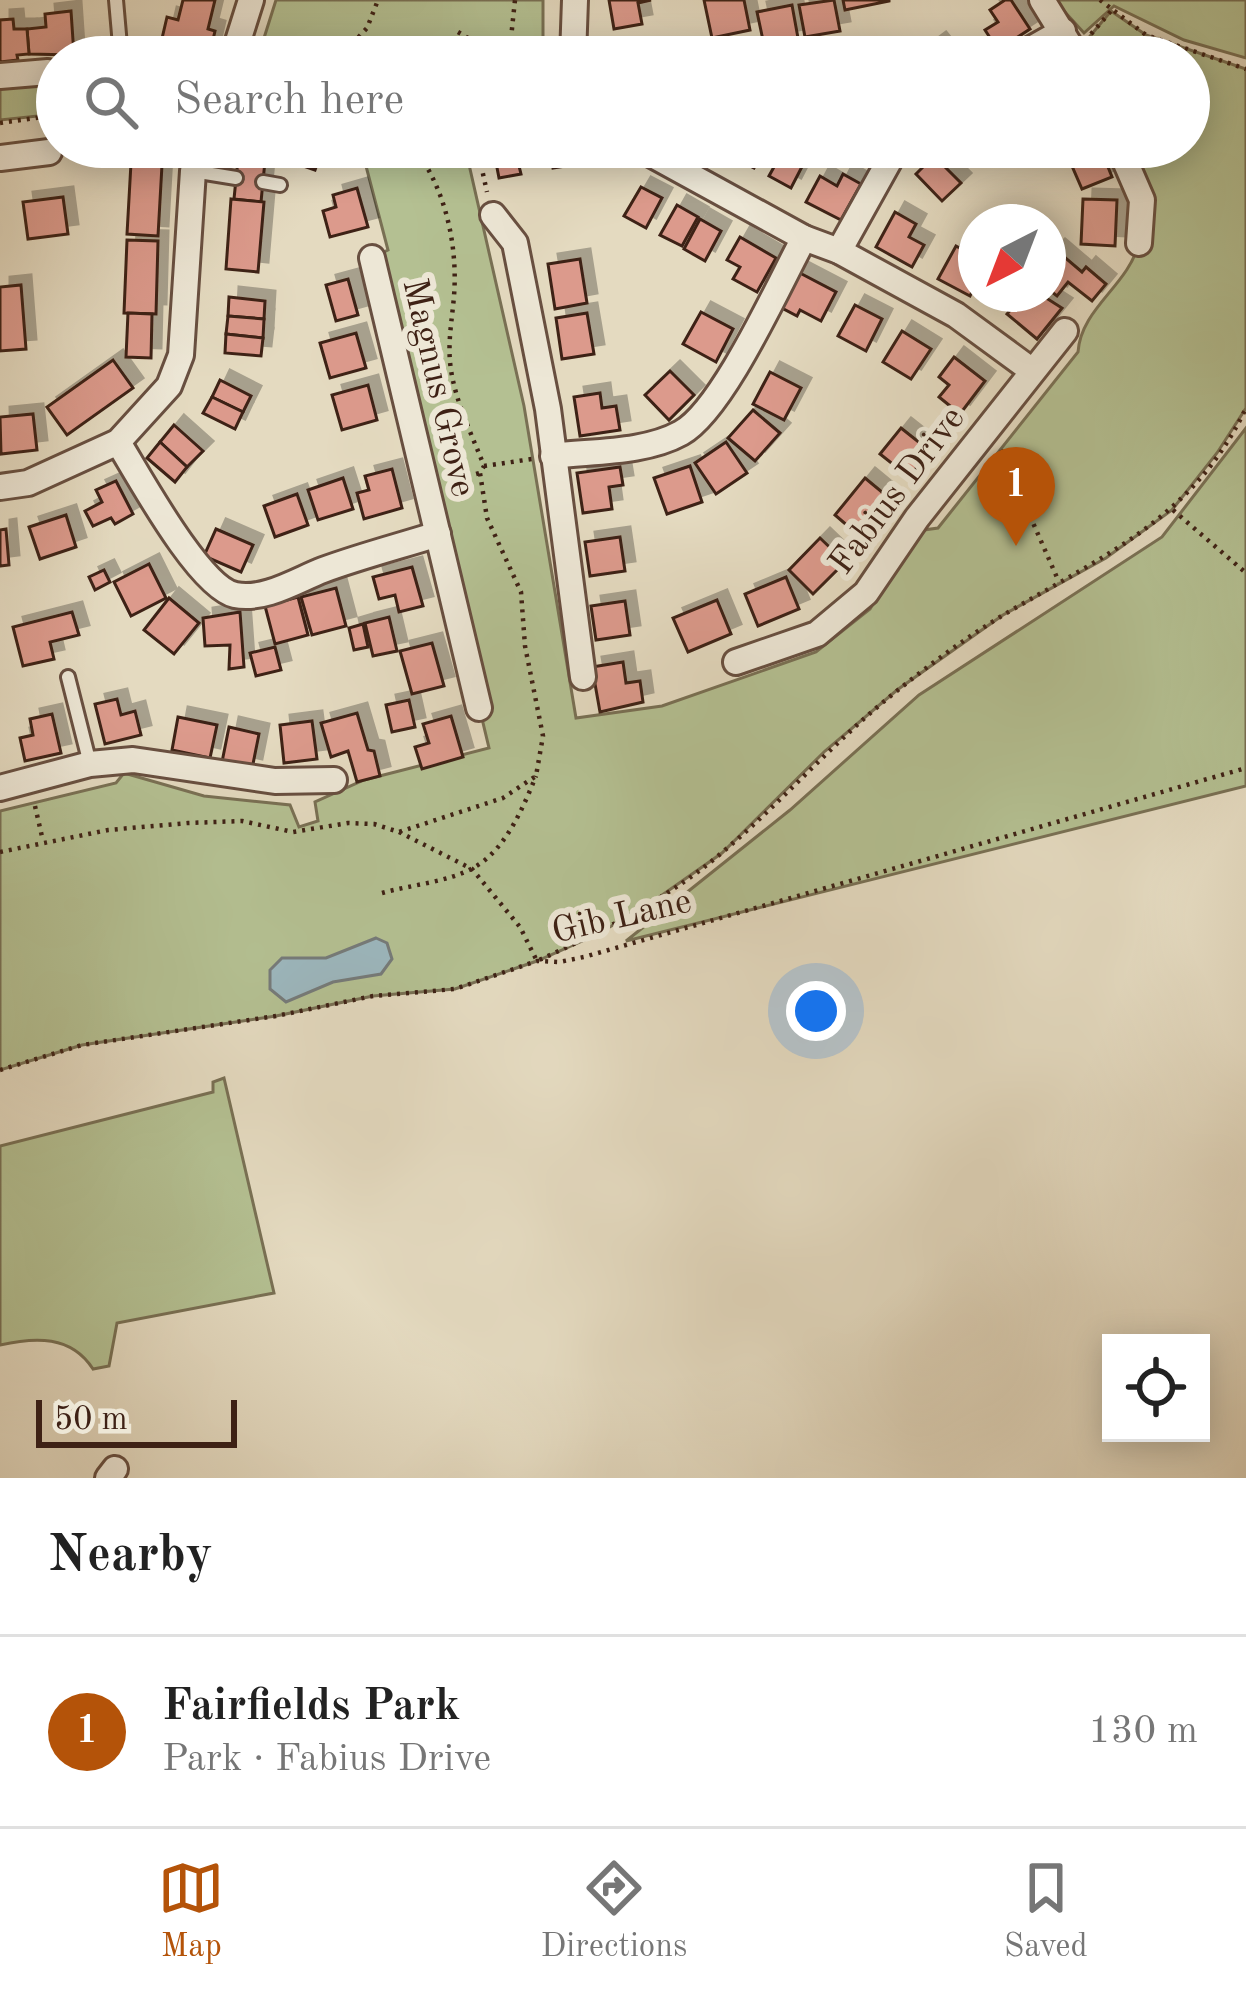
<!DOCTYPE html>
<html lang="en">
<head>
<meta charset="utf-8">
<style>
  :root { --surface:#fff; --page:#f6f6f6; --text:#222; --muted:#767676; --line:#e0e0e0; --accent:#b45309 }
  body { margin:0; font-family:"Old Standard TT",serif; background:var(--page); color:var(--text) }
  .controls { position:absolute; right:36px; bottom:36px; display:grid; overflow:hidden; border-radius:0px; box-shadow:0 6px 30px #0003 }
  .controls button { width:108px; height:108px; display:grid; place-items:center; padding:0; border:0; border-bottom:3px solid var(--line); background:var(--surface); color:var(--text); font:60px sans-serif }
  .compass { position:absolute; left:958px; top:204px; width:108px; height:108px; border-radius:50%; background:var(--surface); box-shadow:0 6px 30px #0003; rotate:222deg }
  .scale { position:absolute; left:36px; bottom:30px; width:201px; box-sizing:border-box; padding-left:12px; border:6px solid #3e2115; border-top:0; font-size:33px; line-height:42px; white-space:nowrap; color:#3e2115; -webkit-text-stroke:9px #ede7d6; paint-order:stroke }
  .you { position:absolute; left:816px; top:1011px; width:42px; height:42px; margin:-30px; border:9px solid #fff; border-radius:50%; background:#1a73e8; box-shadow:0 0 0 18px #1a73e833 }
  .badge { display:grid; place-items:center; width:78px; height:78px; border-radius:50%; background:var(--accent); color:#fff; font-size:39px; font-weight:700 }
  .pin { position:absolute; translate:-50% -99px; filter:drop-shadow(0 3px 6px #0008) }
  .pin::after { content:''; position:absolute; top:63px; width:42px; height:36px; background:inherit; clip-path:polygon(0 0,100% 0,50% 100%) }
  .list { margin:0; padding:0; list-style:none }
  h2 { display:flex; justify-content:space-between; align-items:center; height:156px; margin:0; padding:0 48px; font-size:51px }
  h2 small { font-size:39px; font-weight:400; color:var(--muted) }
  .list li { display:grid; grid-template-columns:78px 1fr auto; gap:36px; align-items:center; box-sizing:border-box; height:192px; padding:0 48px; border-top:3px solid var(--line) }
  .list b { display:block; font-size:45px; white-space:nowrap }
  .list p { margin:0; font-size:39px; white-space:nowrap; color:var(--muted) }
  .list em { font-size:39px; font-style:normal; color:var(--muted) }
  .icon { flex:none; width:66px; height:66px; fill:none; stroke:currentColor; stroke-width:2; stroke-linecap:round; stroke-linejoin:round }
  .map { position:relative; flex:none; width:1246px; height:1478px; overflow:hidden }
  .search { position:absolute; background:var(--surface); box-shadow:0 6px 30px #0003; left:36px; right:36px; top:36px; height:132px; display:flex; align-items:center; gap:30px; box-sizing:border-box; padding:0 42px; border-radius:66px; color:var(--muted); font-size:45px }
  .sheet { height:348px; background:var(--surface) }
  nav { display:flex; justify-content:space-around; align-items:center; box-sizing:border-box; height:168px; border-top:3px solid var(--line); background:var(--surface); font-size:33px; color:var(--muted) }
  nav a { display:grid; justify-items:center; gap:6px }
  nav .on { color:var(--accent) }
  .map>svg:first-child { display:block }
  .green { fill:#b4c092; stroke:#797054; stroke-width:3 }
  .water { fill:#9cb7be; stroke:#767b7a; stroke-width:3 }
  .building { fill:#dc9a8c; stroke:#3e2115; stroke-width:3; filter:url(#shadow) }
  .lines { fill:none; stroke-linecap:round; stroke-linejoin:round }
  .lane-casing { stroke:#684f40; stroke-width:18 }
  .street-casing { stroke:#684f40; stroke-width:30 }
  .path { stroke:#3e2115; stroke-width:4.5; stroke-dasharray:3 6; stroke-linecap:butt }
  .lane { stroke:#ede7d6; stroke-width:12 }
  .street { stroke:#ede7d6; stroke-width:24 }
  .labels { text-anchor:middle; stroke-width:12; stroke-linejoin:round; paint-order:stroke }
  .street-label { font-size:36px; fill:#3e2115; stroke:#ede7d6 }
</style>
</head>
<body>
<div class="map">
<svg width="1246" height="1478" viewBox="0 0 1246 1478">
  <defs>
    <filter id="shadow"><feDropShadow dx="10" dy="-10" stdDeviation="0" flood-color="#0004"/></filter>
  </defs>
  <rect width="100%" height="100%" fill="#e4dac0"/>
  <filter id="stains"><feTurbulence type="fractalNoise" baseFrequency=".00167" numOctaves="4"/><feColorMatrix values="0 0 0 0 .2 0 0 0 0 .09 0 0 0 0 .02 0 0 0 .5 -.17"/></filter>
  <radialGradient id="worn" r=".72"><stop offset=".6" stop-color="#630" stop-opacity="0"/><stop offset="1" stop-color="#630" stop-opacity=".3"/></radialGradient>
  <g class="green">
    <path d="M276 0H543V57H258Z"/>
    <path d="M1054 0H1246V58L1184 40 1114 6 1084 33Z"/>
    <path d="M1111 11 1146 35 1246 69V408L1217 453 1172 510 1106 558 1003 615 897 690 825 751 722 853 655 900 598 934 537 961 455 989 373 996 276 1016 82 1045 0 1070V811L116 783 124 773 204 796 290 805 299 827 318 821 315 802 364 780 489 748 372 258 388 250 361 147H465L524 406 576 718 662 706 816 652 870 609 917 531 938 528 1078 352C1081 308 1128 286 1139 243L1119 147H1189V57H1077L1075 54Z"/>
    <path d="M57 77V114L0 120V86Z"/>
    <path d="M1246 428V786L626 941 790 810 919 695 1162 537Z"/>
    <path d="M224 1078 274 1293 117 1323 109 1366 93 1369C71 1335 35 1337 0 1345V1146L213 1092V1082Z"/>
  </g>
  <path class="water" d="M376 938 387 943 392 959 381 974 333 982 286 1002 270 989V970L282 958H326Z"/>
  <g class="building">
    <path d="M183 0H215L208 29 215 31 209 57 160 47 167 17 178 20Z"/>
    <path d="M609 0H651L638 3 642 24 614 29Z"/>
    <path d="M704 0H744L750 30 712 38Z"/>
    <path d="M834 0 840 31 805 37 799 5Z"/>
    <path d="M843 0H889V1L845 10Z"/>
    <path d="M1005 0H1011L1030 29 998 50 985 30 998 22 990 10Z"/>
    <path d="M792 5 798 38 764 45 757 12Z"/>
    <path d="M71 11 74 55 29 54 27 29 46 27 45 14Z"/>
    <path d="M13 19 14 29H27L29 54 17 55 18 60 0 62V20Z"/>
    <path d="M936 42 948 57H916Z"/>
    <path d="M249 147H323L315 170Z"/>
    <path d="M493 147H575L578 164 553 168 552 161 519 166 521 174 499 178Z"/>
    <path d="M738 147H766L754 168 733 157Z"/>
    <path d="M785 147 808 155 791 188 769 176Z"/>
    <path d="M972 147H997L984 159Z"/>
    <path d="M1071 147H1100L1112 177 1082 189 1065 150Z"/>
    <path d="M934 156 961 183 942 201 916 174Z"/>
    <path d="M238 159 265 161 261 202 234 199Z"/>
    <path d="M131 163 162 165 158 236 127 234Z"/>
    <path d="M843 174 861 184 841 220 806 202 820 176 837 186Z"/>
    <path d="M641 187 662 198 646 228 624 216Z"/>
    <path d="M357 188 368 227 330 237 323 211 336 207 333 195Z"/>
    <path d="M63 197 68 234 28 239 23 202Z"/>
    <path d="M231 199 264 202 258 272 226 269Z"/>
    <path d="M1083 199 1117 200 1115 246 1081 244Z"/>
    <path d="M677 205 698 217 682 246 660 235Z"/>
    <path d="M895 212 916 224 909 237 924 245 912 267 876 247Z"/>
    <path d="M700 219 721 231 705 261 684 249Z"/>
    <path d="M740 237 776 258 757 292 733 279 740 267 727 260Z"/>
    <path d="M127 240 158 241 156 314 124 313Z"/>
    <path d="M956 246 976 257V284L970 296 938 279Z"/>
    <path d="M1055 249 1082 272 1086 267 1106 284 1092 301 1068 282 1057 296 1048 289V256Z"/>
    <path d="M580 259 587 303 555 309 548 264Z"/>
    <path d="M798 272 836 292 821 321 800 310 797 316 780 307Z"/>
    <path d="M348 279 358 315 336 321 326 285Z"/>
    <path d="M21 285 26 349 0 351V287Z"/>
    <path d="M1040 294 1062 308 1037 339 1007 314 1022 296 1032 303Z"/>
    <path d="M229 297 265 301 264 319 228 316Z"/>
    <path d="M855 305 882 319 866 351 838 336Z"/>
    <path d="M701 312 733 329 716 362 683 344Z"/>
    <path d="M128 313 152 314 151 358 126 357Z"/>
    <path d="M587 313 594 354 562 359 556 318Z"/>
    <path d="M228 316 264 319 263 338 226 334Z"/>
    <path d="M902 331 931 349 911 379 883 362Z"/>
    <path d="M356 333 366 368 330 378 320 343Z"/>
    <path d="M226 334 263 338 261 356 225 353Z"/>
    <path d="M954 357 985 381 960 414 939 397 949 385 939 377Z"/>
    <path d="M113 360 133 388 67 435 47 407Z"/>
    <path d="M670 371 694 395 669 420 645 395Z"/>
    <path d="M770 372 801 388 784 420 753 404Z"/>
    <path d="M220 380 251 396 243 412 212 397Z"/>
    <path d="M368 385 377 420 342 430 332 395Z"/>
    <path d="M600 393 602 408 616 406 620 430 580 436 574 397Z"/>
    <path d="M212 397 243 412 235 429 203 413Z"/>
    <path d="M753 410 780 433 755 461 728 438Z"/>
    <path d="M33 414 37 450 1 454 0 417Z"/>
    <path d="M174 425 203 451 187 467 160 442Z"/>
    <path d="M901 428 930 451 909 477 880 454Z"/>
    <path d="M160 442 187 467 175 482 147 458Z"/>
    <path d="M726 442 747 473 716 494 695 463Z"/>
    <path d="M690 466 702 502 667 514 654 478Z"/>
    <path d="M620 467 623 485 609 487 612 509 583 513 577 473Z"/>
    <path d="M392 469 402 508 364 519 357 493 369 490 365 476Z"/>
    <path d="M343 478 353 509 318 520 308 490Z"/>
    <path d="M865 478 894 502 863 539 835 515Z"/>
    <path d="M116 481 133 514 115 524 111 518 93 526 85 511 102 502 96 490Z"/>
    <path d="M297 494 308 525 275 537 264 506Z"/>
    <path d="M66 515 76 547 40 559 29 527Z"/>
    <path d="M6 529 9 565 0 566V530Z"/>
    <path d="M216 529 253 545 241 572 204 556Z"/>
    <path d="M620 537 625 571 590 576 585 542Z"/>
    <path d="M820 538 845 562 813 594 789 570Z"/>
    <path d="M149 564 166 598 131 616 114 582Z"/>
    <path d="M412 567 423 606 399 612 395 595 379 599 373 577Z"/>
    <path d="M104 570 110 582 95 590 89 577Z"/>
    <path d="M786 577 799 609 758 626 745 594Z"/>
    <path d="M336 588 346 626 312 635 301 597Z"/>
    <path d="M298 597 308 635 275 644 265 606Z"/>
    <path d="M169 598 199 623 174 654 144 630Z"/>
    <path d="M717 600 731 634 688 652 673 618Z"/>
    <path d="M625 601 630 635 596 640 591 606Z"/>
    <path d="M72 612 79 635 50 642 54 659 23 666 13 627Z"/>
    <path d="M240 612 244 667 229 669 230 645 205 646 203 618Z"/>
    <path d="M389 617 397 651 373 656 365 623Z"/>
    <path d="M363 624 368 647 354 650 349 628Z"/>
    <path d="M432 643 444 686 412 694 400 651Z"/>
    <path d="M275 647 281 670 256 676 250 653Z"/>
    <path d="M623 662 626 683 640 681 643 702 600 712 592 667Z"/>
    <path d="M117 699 121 715 135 711 141 735 105 744 95 704Z"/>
    <path d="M409 700 415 727 392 732 386 705Z"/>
    <path d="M357 713 368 750 374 751 380 776 357 782 348 751 331 757 321 723Z"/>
    <path d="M52 714 61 753 25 761 20 738 33 735 30 719Z"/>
    <path d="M451 716 463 757 422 769 415 747 429 743 423 724Z"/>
    <path d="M178 717 217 725 210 758 172 750Z"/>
    <path d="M312 721 317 759 284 763 280 725Z"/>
    <path d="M229 727 259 734 252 769 222 762Z"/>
  </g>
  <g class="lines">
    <g class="lane-casing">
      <g id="lane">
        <path d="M116 0 121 57"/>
        <path d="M193 171 236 178"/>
        <path d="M263 182 280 185"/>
        <path d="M68 677 90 764"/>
      </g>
    </g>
    <g class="street-casing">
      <g id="street">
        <path d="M1042 0 1077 57"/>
        <path d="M233 57 251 0"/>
        <path d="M573 57 575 0"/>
        <path d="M1017 57 1063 31"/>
        <path d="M0 76 48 72"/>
        <path d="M638 147 804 238 839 251 956 315 1031 370"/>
        <path d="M1119 147 1142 200 1139 243"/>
        <path d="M0 158 49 152"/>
        <path d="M493 215 515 243 548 409 583 677"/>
        <path d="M839 251 897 147"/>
        <path d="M372 258 479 708"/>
        <path d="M118 442C139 476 199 587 235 595 265 601 297 580 323 570 361 556 400 546 438 534"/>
        <path d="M553 456C593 451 645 453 681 433 723 410 779 284 804 238"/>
        <path d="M0 487 28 483 118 442 169 386 181 355 193 171 201 147"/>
        <path d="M736 662 817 634 866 593 917 518 1065 331"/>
        <path d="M0 788 90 764 133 760 275 781 334 780"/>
        <path d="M108 1478 115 1469"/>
      </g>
    </g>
    <g class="path">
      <path d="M1100 0 1146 35 1246 69"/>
      <path d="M458 32 500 57"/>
      <path d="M1091 34 1111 11"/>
      <path d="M340 57 367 28 378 0"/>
      <path d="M509 57 515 0"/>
      <path d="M0 123 57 115"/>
      <path d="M426 147 431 167"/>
      <path d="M477 147 487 192"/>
      <path d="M1001 450 1059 582"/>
      <path d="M484 466 532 459"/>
      <path d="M450 481 480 473"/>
      <path d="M1173 510 1246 573"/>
      <path d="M35 806 43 841"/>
      <path d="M399 832 472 869 520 927 537 961C603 931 670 898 725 850 785 799 836 739 898 690 933 662 971 634 1010 611 1107 554 1194 517 1246 408"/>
      <path d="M0 852 108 830 188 823 242 821 293 832 348 823 374 824 399 832 503 798 536 776 543 736 525 646 521 592 487 518 480 473 484 466C472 435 456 403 451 370 447 344 452 321 454 296 458 245 445 186 413 147"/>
      <path d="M382 893C410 885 448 882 473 868 505 851 523 808 536 776"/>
      <path d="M0 1070 82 1045 276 1016 373 996 455 989 537 961 559 962 584 957 1246 768"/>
    </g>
    <use href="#lane" class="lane"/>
    <use href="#street" class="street"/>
  </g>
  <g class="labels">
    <g class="street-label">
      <text transform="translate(441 387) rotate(77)" y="13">Magnus Grove</text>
      <text transform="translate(895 489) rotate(-53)" y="13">Fabius Drive</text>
      <text transform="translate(621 914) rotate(-13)" y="13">Gib Lane</text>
    </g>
  </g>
  <rect width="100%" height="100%" filter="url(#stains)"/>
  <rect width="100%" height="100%" fill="url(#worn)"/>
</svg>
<div class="controls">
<button><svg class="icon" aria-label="locate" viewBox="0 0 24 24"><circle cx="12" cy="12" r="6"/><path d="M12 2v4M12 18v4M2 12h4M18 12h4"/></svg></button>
</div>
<svg class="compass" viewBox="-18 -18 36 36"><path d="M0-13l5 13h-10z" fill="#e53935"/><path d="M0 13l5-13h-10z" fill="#767676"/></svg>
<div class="scale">50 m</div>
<div class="you"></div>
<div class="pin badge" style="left:1016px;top:546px">1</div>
<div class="search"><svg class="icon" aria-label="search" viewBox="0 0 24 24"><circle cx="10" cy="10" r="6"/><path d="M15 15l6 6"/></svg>Search here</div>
</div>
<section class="sheet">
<h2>Nearby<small></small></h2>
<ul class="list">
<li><span class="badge">1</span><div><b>Fairfields Park</b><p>Park · Fabius Drive</p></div><em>130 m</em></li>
</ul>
</section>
<nav>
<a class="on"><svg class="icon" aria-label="map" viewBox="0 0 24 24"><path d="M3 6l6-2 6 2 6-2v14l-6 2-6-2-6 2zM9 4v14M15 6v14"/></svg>Map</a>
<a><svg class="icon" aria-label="directions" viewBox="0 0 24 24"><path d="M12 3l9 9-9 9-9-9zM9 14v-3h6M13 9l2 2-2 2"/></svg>Directions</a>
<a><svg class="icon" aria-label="saved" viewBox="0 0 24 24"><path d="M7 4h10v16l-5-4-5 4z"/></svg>Saved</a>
</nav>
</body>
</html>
